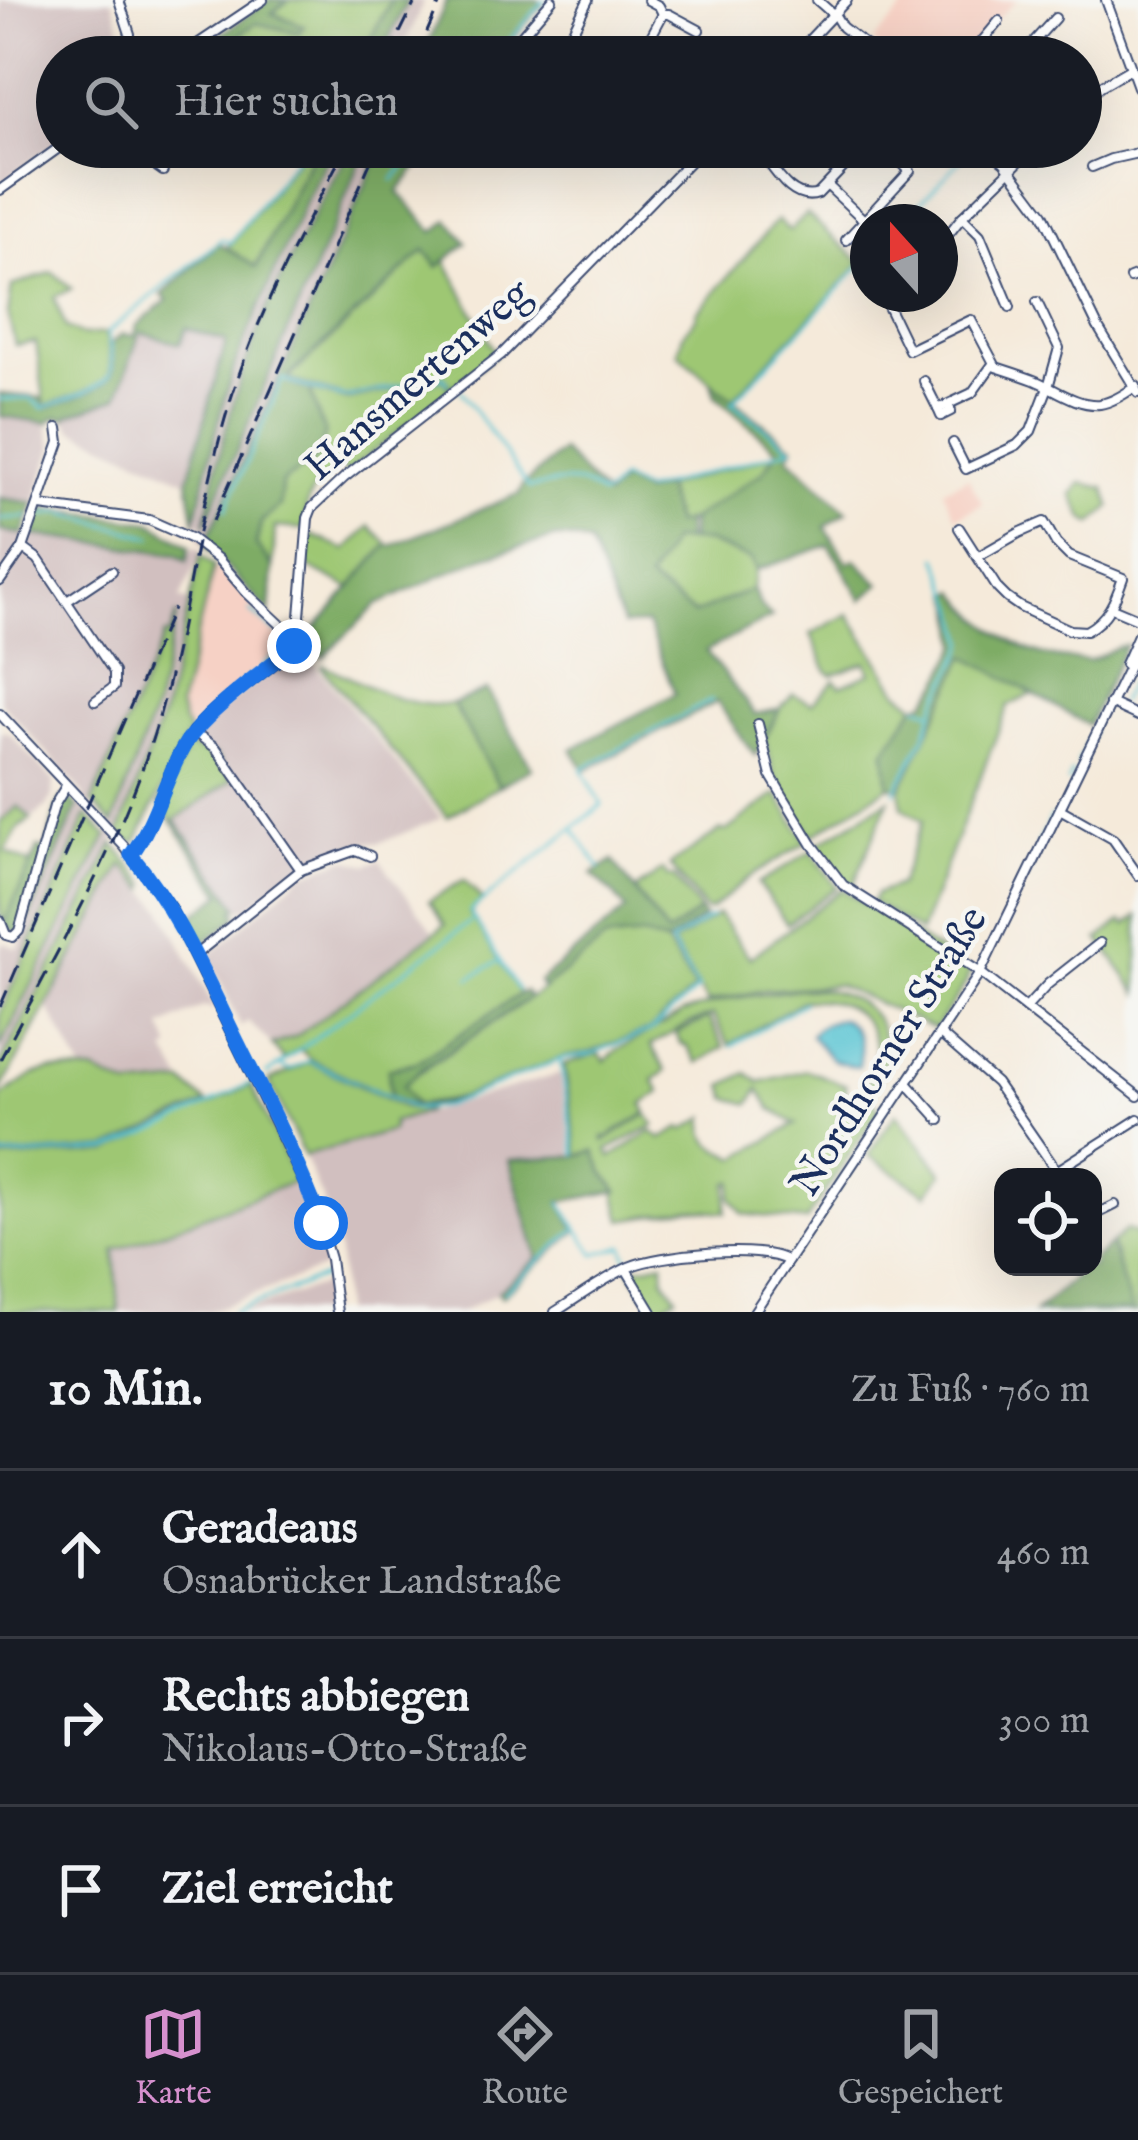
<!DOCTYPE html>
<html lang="de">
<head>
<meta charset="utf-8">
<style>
  :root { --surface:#171b24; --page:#20242c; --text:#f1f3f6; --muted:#9ea1a6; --line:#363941; --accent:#d690ce }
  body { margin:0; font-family:"IM FELL English",serif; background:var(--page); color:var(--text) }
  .controls { position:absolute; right:36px; bottom:36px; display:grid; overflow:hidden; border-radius:24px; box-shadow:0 12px 48px #0002 }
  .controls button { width:108px; height:108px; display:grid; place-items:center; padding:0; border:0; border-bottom:3px solid var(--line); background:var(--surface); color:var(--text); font:60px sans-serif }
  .compass { position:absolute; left:850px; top:204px; width:108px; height:108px; border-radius:50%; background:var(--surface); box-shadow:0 12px 48px #0002; rotate:339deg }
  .stop { position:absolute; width:36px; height:36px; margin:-27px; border:9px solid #1a73e8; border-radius:50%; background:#fff }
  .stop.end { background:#1a73e8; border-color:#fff; box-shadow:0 3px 12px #0008 }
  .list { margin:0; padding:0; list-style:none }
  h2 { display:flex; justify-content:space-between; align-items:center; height:156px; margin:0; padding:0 48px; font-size:51px }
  h2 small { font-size:39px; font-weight:400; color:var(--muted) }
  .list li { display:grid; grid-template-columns:78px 1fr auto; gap:36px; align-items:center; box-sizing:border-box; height:168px; padding:0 48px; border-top:3px solid var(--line) }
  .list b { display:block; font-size:45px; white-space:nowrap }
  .list p { margin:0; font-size:39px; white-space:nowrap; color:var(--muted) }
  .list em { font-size:39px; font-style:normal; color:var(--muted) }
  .icon { flex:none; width:66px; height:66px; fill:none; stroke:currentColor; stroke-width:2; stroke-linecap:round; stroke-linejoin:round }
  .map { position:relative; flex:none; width:1138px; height:1312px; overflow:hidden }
  .search { position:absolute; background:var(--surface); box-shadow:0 12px 48px #0002; left:36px; right:36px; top:36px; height:132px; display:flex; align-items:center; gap:30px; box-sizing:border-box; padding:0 42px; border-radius:66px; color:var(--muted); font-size:45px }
  .sheet { height:660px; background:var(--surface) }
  nav { display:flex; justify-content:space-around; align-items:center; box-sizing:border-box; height:168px; border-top:3px solid var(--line); background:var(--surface); font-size:33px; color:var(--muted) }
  nav a { display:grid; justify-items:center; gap:6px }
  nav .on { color:var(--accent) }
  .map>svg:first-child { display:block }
  .built { fill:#f6d1c5 }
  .industrial { fill:#d1bfbf }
  .green { fill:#9ec773; stroke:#5c7b68; stroke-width:3; fill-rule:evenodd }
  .forest { fill:#7eac65; stroke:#4c6e62; stroke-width:3 }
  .water { fill:#59c4d3; stroke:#3a7a98; stroke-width:3 }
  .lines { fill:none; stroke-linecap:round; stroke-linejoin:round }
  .stream { stroke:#59c4d3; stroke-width:3 }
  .minor-casing { stroke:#3c4b71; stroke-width:12 }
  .minor { stroke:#fff; stroke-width:8 }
  .rail { stroke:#1b2f5e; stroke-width:3; stroke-dasharray:18 9; stroke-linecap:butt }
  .route { stroke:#1a73e8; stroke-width:15 }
  .labels { text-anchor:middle; stroke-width:9; stroke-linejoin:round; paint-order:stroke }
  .street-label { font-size:42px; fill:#1b2f5e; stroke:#f6f6f2 }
</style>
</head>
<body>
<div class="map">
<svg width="1138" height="1312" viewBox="0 0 1138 1312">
  <rect width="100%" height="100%" fill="#f6f6f2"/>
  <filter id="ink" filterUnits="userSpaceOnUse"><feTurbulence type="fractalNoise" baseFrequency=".00833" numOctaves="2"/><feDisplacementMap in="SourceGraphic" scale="24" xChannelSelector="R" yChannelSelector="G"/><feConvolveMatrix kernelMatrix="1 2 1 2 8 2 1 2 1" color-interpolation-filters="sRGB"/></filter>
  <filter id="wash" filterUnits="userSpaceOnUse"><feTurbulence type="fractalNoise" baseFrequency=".004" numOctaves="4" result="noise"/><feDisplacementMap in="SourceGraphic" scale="48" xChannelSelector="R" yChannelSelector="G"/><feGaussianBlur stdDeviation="2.7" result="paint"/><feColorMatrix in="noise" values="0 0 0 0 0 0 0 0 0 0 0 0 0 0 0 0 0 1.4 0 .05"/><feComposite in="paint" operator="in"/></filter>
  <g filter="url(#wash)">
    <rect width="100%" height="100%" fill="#f5eada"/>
    <g class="built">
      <path d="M912 0H1017L997 19 966 57H890L873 42Z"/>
      <path d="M968 477 983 504 956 517 943 490Z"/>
      <path d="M214 566 291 643 193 726 189 732 183 723 179 708Z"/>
    </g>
    <g class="industrial">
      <path d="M0 0H112L123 35 124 52V57H57V141L0 183Z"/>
      <path d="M408 0H424L413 27 397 57H380Z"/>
      <path d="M334 147H351L267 309 246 362 216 463 207 517 367 147H382L205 545 198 539 204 525 195 523 221 412 237 359 306 200Z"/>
      <path d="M185 328 227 341 188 481 72 429 66 419 67 416 118 397 140 332Z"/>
      <path d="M0 416 46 422 53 446 34 503 0 498Z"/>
      <path d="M0 531 178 554 187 560 194 546 202 551 180 599 190 602 176 661 164 711 129 812 0 1065V1048L97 860 120 808 155 708 175 624 169 637 164 636 0 1013V948L4 943 18 949 85 795 0 701Z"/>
      <path d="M297 648 302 649 441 818 379 843 368 842 306 864 294 870 244 910 238 907 175 820 232 780 216 756 188 746 207 721Z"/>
      <path d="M0 732H8L54 781 53 795 47 807 31 819 18 806 0 823Z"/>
      <path d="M346 859 368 865 380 860 434 932 297 1036 272 1045 248 1021 241 1027 209 956 303 874Z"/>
      <path d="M123 864 163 910 215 1009 203 1007 162 1027 171 1048 166 1052 184 1083 130 1088 93 1072 82 1070 46 1004Z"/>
      <path d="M560 1074 574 1156 510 1160 539 1258 498 1292 461 1312H343L339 1252 331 1220 304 1156 391 1131 392 1122Z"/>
      <path d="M296 1181 315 1225 324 1268 208 1312H119L115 1250Z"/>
      <path d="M326 1284 330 1312H241Z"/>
    </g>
    <g class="green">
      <path d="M289 0H391L361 57H187L205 46 215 51 256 23 304 26 271 13Z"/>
      <path d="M306 147H316L255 268 227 248Z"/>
      <path d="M807 214 862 263 732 400 678 353 683 334 697 317 696 314 777 220 790 231Z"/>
      <path d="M426 249 437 266 446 261 496 354 452 388 444 376 346 397 288 379Z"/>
      <path d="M53 272 72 289 54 297 66 328 83 335 106 333C107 344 113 364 109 374 101 389 60 399 45 406L36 342 15 345 8 314 12 286Z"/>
      <path d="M444 379 450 391 346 473 338 466C314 487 304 495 305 529L275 527 273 567 256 546 261 522 280 506 282 482 317 459 325 436 310 390 346 400Z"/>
      <path d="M777 453 764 472 691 520 675 524 665 487Z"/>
      <path d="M1081 483 1105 488 1111 506 1092 524 1084 518 1072 495Z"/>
      <path d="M370 526 388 544 350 588 307 566 309 534 346 550Z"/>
      <path d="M672 540 704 541 752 560 756 570 753 589 695 614 648 580Z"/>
      <path d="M201 555 214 566 179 707 183 723 189 732 137 841 129 843 119 833 164 711Z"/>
      <path d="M177 614 155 708 113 824 92 802 165 635 169 636Z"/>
      <path d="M849 614 898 691 916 705 885 751 889 786 812 836 774 775 765 738 780 709 793 694 812 703 835 680 840 686 871 673 866 662 832 675 827 671 811 634Z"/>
      <path d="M966 655 1033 694 1008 706 920 932 872 902 876 894 899 885 923 821 902 807 900 789Z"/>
      <path d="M324 665C366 685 406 710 453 704L499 786 447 817 322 667Z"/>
      <path d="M188 746 216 756 232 780 172 822 160 804Z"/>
      <path d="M777 794 807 842 748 878 711 910H705L670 865 721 830 726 831Z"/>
      <path d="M889 800 852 888 845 883 816 845Z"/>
      <path d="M18 806 31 819 18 829 5 851 31 864 4 923 0 912V823Z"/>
      <path d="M87 815 107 836 0 1048V1013Z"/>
      <path d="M114 844 147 884 146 889 123 865 0 1092V1065Z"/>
      <path d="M811 851 837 887 787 924 758 884Z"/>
      <path d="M663 870 668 877H674L700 911 667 934 635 890Z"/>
      <path d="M464 880 482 900 470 913 520 994 418 1062 388 1069 391 1097 310 1059 300 1049 285 1060 272 1045 297 1036 445 925 429 901Z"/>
      <path d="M842 889 970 971 966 983 935 1029 838 985 765 990 707 1002 672 944 718 914 750 958Z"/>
      <path d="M1138 916V993L1099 939 1122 921 1126 925Z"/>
      <path d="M643 936 666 943 695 989 649 1030 591 1052 564 1057 462 1097 428 1106 416 1105 402 1086 408 1080 543 989 606 939Z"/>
      <path d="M799 989C821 988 845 991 863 1005 892 1027 891 1073 868 1099L880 1108 806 1221 743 1214 731 1198 733 1182 728 1183 726 1212 690 1209 622 1220 615 1191 617 1190 603 1171 595 1152 578 1156 564 1064 599 1053 605 1061 617 1050 685 1012 729 999ZM804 1000C818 1000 831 1000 844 1005 869 1016 882 1047 873 1072 868 1088 852 1099 839 1108L834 1102 846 1094V1085L807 1070 759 1082 747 1073 724 1085 728 1098 750 1104 759 1089 771 1109 796 1124 737 1158C717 1147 701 1147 706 1117L684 1130 681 1128 661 1139 652 1131 611 1157 608 1150 655 1125 647 1114 604 1141 603 1137H607L647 1113 643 1104 661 1092 654 1080 666 1071 651 1045 690 1023 713 1015 729 1045Z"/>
      <path d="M709 1018 724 1047 698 1063 687 1046 680 1043 676 1033Z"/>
      <path d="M309 1062 406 1108 428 1111 393 1122 391 1131 304 1156 269 1081Z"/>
      <path d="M50 1070 93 1072 130 1088 184 1083 207 1103 108 1148 0 1156V1097L33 1075Z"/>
      <path d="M251 1085 296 1181 115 1250 119 1312H0V1159L108 1152Z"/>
      <path d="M896 1113 943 1173 927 1194 868 1155Z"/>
      <path d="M1126 1230 1136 1233 1138 1241V1312H1132L1111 1244Z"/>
      <path d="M663 1262 664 1279 677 1296 656 1311 630 1269Z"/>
    </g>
    <g class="forest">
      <path d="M269 0H289L272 13 305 26 299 33 256 23 215 51 205 46Z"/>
      <path d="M391 0H408L380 57H361Z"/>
      <path d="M447 0H537L543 4 497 57H422Z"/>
      <path d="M316 147H334L306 200 237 359 221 412 195 523 188 481 226 341 186 328 180 344 140 332 118 397 67 416 66 419C59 415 53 417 48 423L0 416V394L42 398 46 408C62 402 102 391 111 375 115 367 112 354 110 344L122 334 134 336 137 325 168 300 162 295 219 243 256 267Z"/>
      <path d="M351 147H367L205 525C218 451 236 380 266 311 290 255 321 201 351 147Z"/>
      <path d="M382 147H434L398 192 434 232 449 220 467 243 438 267 425 250 289 376 288 383 310 390 325 435 317 459 282 482 280 506 261 522 256 545 273 567 270 613 205 545Z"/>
      <path d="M711 382 794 447 788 456 847 511 825 527 848 563 855 559 880 584 862 600 829 545 756 570 752 560 704 541H690L691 520 763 472 778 450 715 396Z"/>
      <path d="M562 451 606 497 622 481 644 493 665 487 675 524 686 522V541H672L648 580 694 614 753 589 761 607 772 617 706 651 755 714 780 709 755 756 717 702 585 770 572 749 675 694 647 624 623 625 590 545 575 539 554 538 483 557 377 605 323 657 304 642 388 544 391 546 519 494 523 485Z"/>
      <path d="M0 498 34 503 23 534 0 531Z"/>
      <path d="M42 508 151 522 190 546 187 561 177 554 32 535Z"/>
      <path d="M957 591C984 627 1025 658 1071 659 1077 659 1084 661 1090 660 1104 656 1112 647 1126 645L1088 725 966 656 900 789 889 786 885 751 916 705 925 702 939 684 959 644 955 607 951 594Z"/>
      <path d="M487 690 532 768 499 786 453 704Z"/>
      <path d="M69 797 78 807 22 935 6 928 4 923 38 848 46 850 56 809 62 799Z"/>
      <path d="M175 820 238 907 234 910 237 915 235 919 205 942 196 939 186 921 222 894 172 822Z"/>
      <path d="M613 861 667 934 700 911 704 917 666 943 643 936 606 939 543 989 539 982 626 910 614 895 592 874Z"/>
      <path d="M525 991 529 998 421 1069 403 1086 416 1105 462 1099C436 1109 416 1109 391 1097L388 1069 418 1062Z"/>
      <path d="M595 1151 603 1171 618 1191 560 1202 577 1231 501 1297 498 1292 538 1258 509 1160 574 1156Z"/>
      <path d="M1111 1244 1132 1312H1035L1086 1267H1093V1260Z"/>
    </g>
    <path class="water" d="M841 1019C859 1025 863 1048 859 1066L855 1067 833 1060 811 1036C816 1026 830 1020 841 1019Z"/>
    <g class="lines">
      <g class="stream">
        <path d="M495 57 545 0"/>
        <path d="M393 180 422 147"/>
        <path d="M905 219 972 148"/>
        <path d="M461 391 529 488C555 482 581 476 601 496L609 492 621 479 644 491 792 448"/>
        <path d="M0 399H31L43 408C59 402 106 388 111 372 114 361 109 343 107 333L222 239 230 243 304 147"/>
        <path d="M792 448 732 403 868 258"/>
        <path d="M226 509 282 380 345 398 444 377 448 384"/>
        <path d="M44 515 59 512 152 537"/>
        <path d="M0 519 27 517"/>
        <path d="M250 611 288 641 286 646 263 666"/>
        <path d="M241 684 252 675"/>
        <path d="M1120 702 1138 665"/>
        <path d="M918 706 931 711"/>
        <path d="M1090 736 1093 731"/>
        <path d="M1084 749 1088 741"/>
        <path d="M1077 763 1081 755"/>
        <path d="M1068 782 1072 773"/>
        <path d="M895 792 924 738 937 701 962 653 966 641 957 607 938 557"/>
        <path d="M1047 826 1051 817"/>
        <path d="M574 830 600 868"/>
        <path d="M1038 845 1045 831"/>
        <path d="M475 920 518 990"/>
        <path d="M470 978 499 961"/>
        <path d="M731 1046 804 1003"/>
        <path d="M560 1061 576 1154"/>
        <path d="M281 1066 289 1070 309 1061 416 1109 445 1106 564 1058 591 1054 650 1031 698 989 670 943 711 917"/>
        <path d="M267 1074 474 919 470 911 602 805 582 769 712 700"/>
        <path d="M0 1157 108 1150 172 1123 251 1083"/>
        <path d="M561 1203 595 1254 624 1246 628 1263"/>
        <path d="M504 1292 575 1230"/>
        <path d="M233 1312 327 1276"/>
      </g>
    </g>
  </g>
  <g filter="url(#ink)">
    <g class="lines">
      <g class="minor-casing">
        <g id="minor">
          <path d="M119 0 130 34V57"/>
          <path d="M648 0 659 6 663 14H669L699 30"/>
          <path d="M817 0 834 15"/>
          <path d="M1106 0 1138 87"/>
          <path d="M836 17 842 27 881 57"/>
          <path d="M178 57 263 0"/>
          <path d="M503 57 552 0"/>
          <path d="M560 57 588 0"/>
          <path d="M640 57 663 14"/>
          <path d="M793 57 847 0"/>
          <path d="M969 57 999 21"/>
          <path d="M1020 57 1055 18"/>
          <path d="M1081 103 1101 86 1130 69"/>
          <path d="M137 147 146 159 163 171"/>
          <path d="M757 147C772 165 790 204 818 194L863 147"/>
          <path d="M984 147 1004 162 1043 214 1098 327 1138 393"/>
          <path d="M1092 167 1111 159 1138 153"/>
          <path d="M827 185 864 220"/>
          <path d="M0 190 60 147"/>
          <path d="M962 217 980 235 1010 307"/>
          <path d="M846 240 910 171 885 147"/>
          <path d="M940 245 962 217 1034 147"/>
          <path d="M1130 278 1138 275"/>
          <path d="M882 294 909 350 971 320 996 367C1008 371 1021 375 1034 380 1054 388 1076 406 1100 404 1113 402 1125 394 1136 386"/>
          <path d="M924 381 938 409"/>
          <path d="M938 409 972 393 993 364"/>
          <path d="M938 409 941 416 951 411 948 405"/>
          <path d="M953 443 966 469 1017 445 1031 431 1048 387 1059 348 1037 302"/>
          <path d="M40 506 149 520 192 539 218 559 246 592 298 641"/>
          <path d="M959 528 998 589 1007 598 1020 607 1070 630 1086 631C1108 619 1115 601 1123 578L1069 556 1056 543 1044 522 1019 533 979 556"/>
          <path d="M23 548 38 559 114 672V687L95 701"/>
          <path d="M0 581 23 548 60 442 58 428"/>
          <path d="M67 601 112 571"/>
          <path d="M1112 608 1138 619"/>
          <path d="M298 641 308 518 312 508 345 477 502 354 704 147"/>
          <path d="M1125 664 1138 635"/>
          <path d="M1110 703 1138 716"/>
          <path d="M0 714 124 846 170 907 312 1199 330 1259 337 1312"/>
          <path d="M758 724 771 776 812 844 843 885 978 971 1138 1096"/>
          <path d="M193 731 216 748 301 870"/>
          <path d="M1060 809 1113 839 1138 875"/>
          <path d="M131 855C159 819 164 772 191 735 217 698 268 676 298 641"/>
          <path d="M0 920 6 935 13 937 19 931 54 806 66 786"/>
          <path d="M195 955 301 870 356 850 370 856"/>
          <path d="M1026 1008 1048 984 1100 943"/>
          <path d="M940 1034 996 1083 1061 1177"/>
          <path d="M907 1083 940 1120"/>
          <path d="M1058 1170 1138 1119"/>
          <path d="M1093 1216 1115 1205"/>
          <path d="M626 1269 652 1312"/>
          <path d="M555 1312C579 1297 603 1279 629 1267 658 1254 762 1244 788 1261"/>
          <path d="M754 1312 980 973 1138 648"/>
        </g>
      </g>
      <use href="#minor" class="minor"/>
      <g class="rail">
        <path d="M388 57 416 0"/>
        <path d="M416 57 441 0"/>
        <path d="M213 521 377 147"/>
        <path d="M0 1007 173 608"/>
        <path d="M0 1060C54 956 116 853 152 740 187 633 195 520 227 412 254 319 301 233 346 147"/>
      </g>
    </g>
  </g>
  <g class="lines" filter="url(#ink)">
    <path class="route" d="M294 646C264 671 202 714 184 746 164 781 155 823 131 855 177 910 205 976 236 1039 266 1100 298 1160 321 1223"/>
  </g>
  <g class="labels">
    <g class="street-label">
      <text transform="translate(416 378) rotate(-41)" y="15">Hansmertenweg</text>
      <text transform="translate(887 1050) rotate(-58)" y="15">Nordhorner Straße</text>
    </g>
  </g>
</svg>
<div class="controls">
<button><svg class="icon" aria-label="locate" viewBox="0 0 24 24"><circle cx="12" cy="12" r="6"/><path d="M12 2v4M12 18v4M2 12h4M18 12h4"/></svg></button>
</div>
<svg class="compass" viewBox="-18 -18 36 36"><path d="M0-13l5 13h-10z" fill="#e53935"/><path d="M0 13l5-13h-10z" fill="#9ea1a6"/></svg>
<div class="stop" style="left:321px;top:1223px"></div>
<div class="stop end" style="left:294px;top:646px"></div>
<div class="search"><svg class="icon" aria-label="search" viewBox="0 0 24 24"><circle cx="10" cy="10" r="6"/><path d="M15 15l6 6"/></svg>Hier suchen</div>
</div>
<section class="sheet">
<h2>10 Min.<small>Zu Fuß · 760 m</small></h2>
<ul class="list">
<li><svg class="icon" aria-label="ahead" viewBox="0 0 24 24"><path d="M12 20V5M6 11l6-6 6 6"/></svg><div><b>Geradeaus</b><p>Osnabrücker Landstraße</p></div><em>460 m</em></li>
<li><svg class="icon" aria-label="right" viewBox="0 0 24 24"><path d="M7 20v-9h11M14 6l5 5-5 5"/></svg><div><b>Rechts abbiegen</b><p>Nikolaus-Otto-Straße</p></div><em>300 m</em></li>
<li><svg class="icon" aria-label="arrive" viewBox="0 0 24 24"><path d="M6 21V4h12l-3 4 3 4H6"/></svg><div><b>Ziel erreicht</b></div></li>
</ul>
</section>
<nav>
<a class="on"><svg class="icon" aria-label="map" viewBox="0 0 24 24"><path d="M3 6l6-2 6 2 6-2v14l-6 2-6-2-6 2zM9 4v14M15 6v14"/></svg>Karte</a>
<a><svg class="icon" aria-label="directions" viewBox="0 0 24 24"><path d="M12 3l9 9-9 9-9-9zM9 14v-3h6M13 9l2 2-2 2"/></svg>Route</a>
<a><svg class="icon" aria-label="saved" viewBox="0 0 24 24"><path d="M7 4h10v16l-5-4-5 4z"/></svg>Gespeichert</a>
</nav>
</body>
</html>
